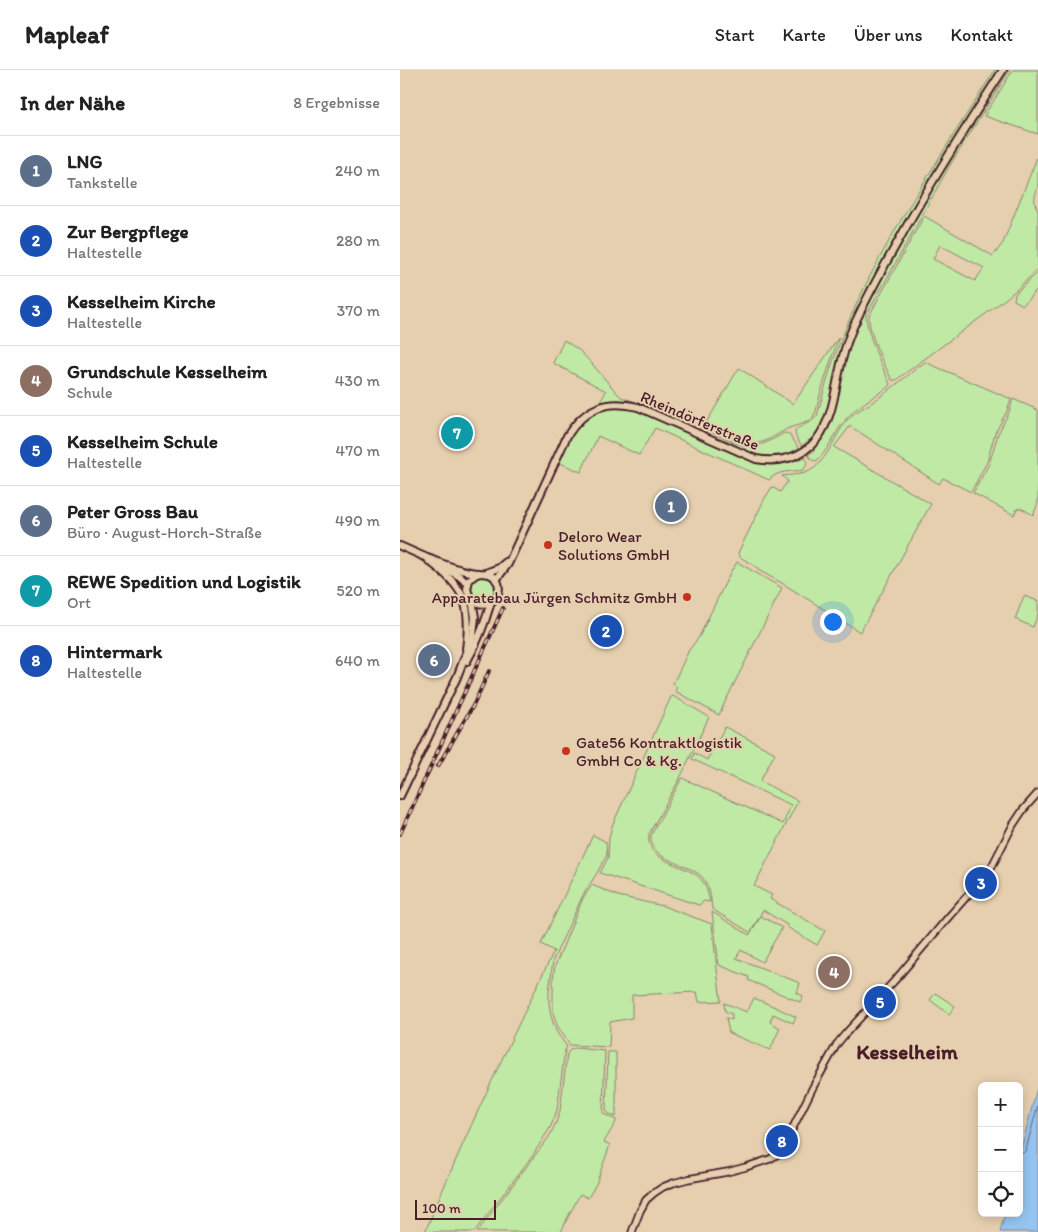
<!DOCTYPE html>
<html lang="de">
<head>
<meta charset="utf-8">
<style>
  :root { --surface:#fff; --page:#f2f2f2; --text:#222; --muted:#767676; --line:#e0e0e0; --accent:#c8321e }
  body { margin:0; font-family:Itim,sans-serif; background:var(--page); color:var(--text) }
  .controls { position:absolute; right:15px; bottom:15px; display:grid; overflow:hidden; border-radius:8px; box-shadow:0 2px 12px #0003 }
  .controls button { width:45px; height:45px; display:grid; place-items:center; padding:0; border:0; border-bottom:1px solid var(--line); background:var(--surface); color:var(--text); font:25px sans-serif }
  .scale { position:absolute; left:15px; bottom:12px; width:81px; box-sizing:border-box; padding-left:5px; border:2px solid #4a1f2b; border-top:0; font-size:14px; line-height:18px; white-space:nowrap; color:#4a1f2b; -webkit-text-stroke:4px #e5cfaf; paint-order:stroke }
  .you { position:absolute; left:432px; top:551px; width:18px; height:18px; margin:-12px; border:4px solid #fff; border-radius:50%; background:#1a73e8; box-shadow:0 0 0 8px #1a73e833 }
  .badge { display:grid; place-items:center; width:32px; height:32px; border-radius:50%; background:var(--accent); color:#fff; font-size:16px; font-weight:700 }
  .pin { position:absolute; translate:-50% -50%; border:2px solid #fff; box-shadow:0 1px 5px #0006 }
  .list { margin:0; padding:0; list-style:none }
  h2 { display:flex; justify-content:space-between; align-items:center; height:65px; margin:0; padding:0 20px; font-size:21px }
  h2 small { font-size:16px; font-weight:400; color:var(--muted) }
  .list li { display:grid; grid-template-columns:32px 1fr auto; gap:15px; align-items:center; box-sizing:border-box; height:70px; padding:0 20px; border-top:1px solid var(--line) }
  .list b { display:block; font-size:19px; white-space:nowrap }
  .list p { margin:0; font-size:16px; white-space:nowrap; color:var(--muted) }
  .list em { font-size:16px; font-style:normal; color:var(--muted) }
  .icon { flex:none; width:28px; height:28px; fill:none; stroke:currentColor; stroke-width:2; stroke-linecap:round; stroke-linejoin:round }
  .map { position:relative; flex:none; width:638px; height:1162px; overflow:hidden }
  header { display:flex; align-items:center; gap:30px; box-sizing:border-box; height:70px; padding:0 25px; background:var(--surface); border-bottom:1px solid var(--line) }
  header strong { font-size:24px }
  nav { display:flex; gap:28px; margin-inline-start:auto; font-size:18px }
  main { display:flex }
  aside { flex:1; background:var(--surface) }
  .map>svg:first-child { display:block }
  .green { fill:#bfe9a5; stroke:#848468; fill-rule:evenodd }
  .water { fill:#95c6f1; stroke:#7783a2 }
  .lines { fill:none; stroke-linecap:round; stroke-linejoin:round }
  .shore { stroke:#68627a; stroke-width:1 }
  .tertiary-casing { stroke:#4a1f2b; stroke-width:9 }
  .secondary-casing { stroke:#4a1f2b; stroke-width:10 }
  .tertiary { stroke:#e5cfaf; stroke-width:5.5 }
  .secondary { stroke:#e5cfaf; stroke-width:6 }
  .rail-casing { stroke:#4a1f2b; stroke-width:4 }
  .rail { stroke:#e5cfaf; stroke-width:2; stroke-dasharray:5.5; stroke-linecap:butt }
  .poi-dot { fill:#c8321e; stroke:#e5cfaf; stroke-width:2 }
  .labels { text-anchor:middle; stroke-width:4; stroke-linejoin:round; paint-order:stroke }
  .street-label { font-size:16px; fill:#4a1f2b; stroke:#e5cfaf }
  .poi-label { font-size:16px; fill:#4a1f2b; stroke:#e5cfaf; text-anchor:start }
  .district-label { font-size:21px; font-weight:bold; fill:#4a1f2b; stroke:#e5cfaf }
</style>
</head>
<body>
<header>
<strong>Mapleaf</strong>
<nav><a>Start</a><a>Karte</a><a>Über uns</a><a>Kontakt</a></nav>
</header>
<main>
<aside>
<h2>In der Nähe<small>8 Ergebnisse</small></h2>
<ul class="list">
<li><span class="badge" style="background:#5c6f8a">1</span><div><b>LNG</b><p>Tankstelle</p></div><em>240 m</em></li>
<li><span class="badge" style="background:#1a4fb4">2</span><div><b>Zur Bergpflege</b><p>Haltestelle</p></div><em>280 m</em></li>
<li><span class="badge" style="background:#1a4fb4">3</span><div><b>Kesselheim Kirche</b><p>Haltestelle</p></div><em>370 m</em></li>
<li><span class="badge" style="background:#8d6e63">4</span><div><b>Grundschule Kesselheim</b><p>Schule</p></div><em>430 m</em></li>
<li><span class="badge" style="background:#1a4fb4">5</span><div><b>Kesselheim Schule</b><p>Haltestelle</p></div><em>470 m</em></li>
<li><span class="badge" style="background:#5c6f8a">6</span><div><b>Peter Gross Bau</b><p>Büro · August-Horch-Straße</p></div><em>490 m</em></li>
<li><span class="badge" style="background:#0f9aa8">7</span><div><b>REWE Spedition und Logistik</b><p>Ort</p></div><em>520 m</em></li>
<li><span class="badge" style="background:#1a4fb4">8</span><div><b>Hintermark</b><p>Haltestelle</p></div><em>640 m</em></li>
</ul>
</aside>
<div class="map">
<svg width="638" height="1162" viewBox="0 0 638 1162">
  <rect width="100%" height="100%" fill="#e5cfaf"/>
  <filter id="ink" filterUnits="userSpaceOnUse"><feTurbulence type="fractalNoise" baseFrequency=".02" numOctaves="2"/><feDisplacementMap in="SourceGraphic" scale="10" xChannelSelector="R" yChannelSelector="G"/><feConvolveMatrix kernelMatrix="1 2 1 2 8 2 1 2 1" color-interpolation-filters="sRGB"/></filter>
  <g filter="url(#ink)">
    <g class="green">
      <path d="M595 0H599L538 97 444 274C433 307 433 344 410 372L409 370 402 376 396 367 395 361C401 354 411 354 417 346 422 328 427 309 433 291 458 221 496 156 536 93 555 62 575 31 595 0Z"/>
      <path d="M606 0H610L550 95 466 246C468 267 481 294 490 314L488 317C473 328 454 337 443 353 434 364 427 383 416 391L412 390 408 385 415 380 414 378C439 355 439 309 449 278 461 242 481 209 499 176 532 116 568 57 606 0Z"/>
      <path d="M613 0H638V64L584 46Z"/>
      <path d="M638 85C638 94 638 104 638 113 637 124 631 129 638 140V198C621 218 600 233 580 248 552 269 524 289 496 310H492C484 295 468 262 469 246L524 146 593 186 603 173ZM540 175 584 198 575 211 533 189Z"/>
      <path d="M638 202V218L623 235 614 230 615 224Z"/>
      <path d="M439 267C432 286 426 305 420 325 418 332 417 341 413 347 407 354 397 355 389 358 381 362 374 367 365 371 346 379 321 367 303 358L339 298 393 334Z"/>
      <path d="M164 270 180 281 193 295 216 322 221 327 236 332 219 330 200 333 206 321 153 293Z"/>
      <path d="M525 292 611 329 607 341 595 363 587 392 571 422 543 408 539 414 450 356 434 377 531 434 460 562 382 513 358 500V498L340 487 338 483 365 428 372 417 380 422 388 411 382 406C389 405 398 405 405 403 428 395 434 363 450 347 456 341 465 337 473 332 491 319 508 305 525 292Z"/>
      <path d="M613 329 638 340V433L633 445 621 438 617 439 614 445 573 423 589 394 598 364 609 342Z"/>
      <path d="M220 337C255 344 287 362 319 377 335 384 352 394 370 395 379 395 388 393 396 390L397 391 405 387C408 392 407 396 403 400 391 402 377 400 369 410L255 358 239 385 198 366 181 402 158 392C168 371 178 345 204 339 209 337 215 337 220 337Z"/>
      <path d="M384 363 389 364 399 378 392 382V383C366 395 340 379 316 368 327 369 337 375 347 376 361 377 372 370 384 363Z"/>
      <path d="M337 492 382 518 324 634 319 645 275 621 277 617 273 614 289 580 299 567 332 499H333Z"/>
      <circle cx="83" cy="519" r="12"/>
      <path d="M624 526 638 531V544L633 557 615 549Z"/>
      <path d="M273 626 309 647 280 708 249 764C244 791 284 794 299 807 306 814 308 823 310 832L304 831 299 835 200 803 208 788 209 768 212 756 271 627Z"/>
      <path d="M325 657 375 683 360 711 398 731 354 816 372 825 370 829 425 861 417 875 387 857V855L363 840 351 862 361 846 382 858 362 892 341 880 336 888 400 913 397 923 403 926 400 932 348 910 349 907 319 895 312 842 349 865 351 863 312 839C311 828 310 817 303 808 290 792 248 792 251 765L282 708 383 754 391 735 292 689 294 683 307 690Z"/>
      <path d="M193 765 206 772 207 785 197 803 183 825 153 890 149 922V933L151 946 156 961 167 977 165 980 157 1040 151 1056 133 1085 74 1162H25C64 1067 109 974 154 881L141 874Z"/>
      <path d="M192 815 218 826 263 836 312 854 317 900 321 931 299 932 297 922 232 925V948L210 952 209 977 170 975 157 955 153 942V909L155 896 183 828Z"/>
      <path d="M535 923 555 936 549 944 530 930Z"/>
      <path d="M354 928 375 937 396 947 393 953 373 944 370 952 380 958 370 980 329 963 326 948 332 950V944L325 941 324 933 347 942Z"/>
      <path d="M175 978 205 981 203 1042 204 1044 216 1050V1052L204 1072 210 1075 196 1114 188 1128 180 1124 167 1149 161 1162H77L149 1067 156 1053 160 1041 167 984 170 980Z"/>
      <path d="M208 982H216V1047L209 1044 206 1040Z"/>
    </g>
    <path class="water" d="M638 1014V1162H600L605 1143H619V1087Z"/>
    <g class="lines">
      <path class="shore" d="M619 1083H623L626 1080 638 1034"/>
      <g class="tertiary-casing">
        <path id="tertiary" d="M232 1162 240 1141 246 1130 254 1123 263 1117 273 1113 288 1109 327 1102 346 1097 370 1089 381 1082 413 1017 437 974 446 963 496 909 545 851 590 800 613 755 623 740 638 723"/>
      </g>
      <g class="secondary-casing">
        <g id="secondary">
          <path d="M0 476 25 487"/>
          <path d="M22 486C39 492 60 502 78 503 84 504 88 502 93 506 108 519 92 543 72 530"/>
          <path d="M29 491C65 517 72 535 66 579"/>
          <path d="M42 497 59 506 68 514"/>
          <path d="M86 503 99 498 106 492"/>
          <path d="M96 510 108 494 167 366C185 338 206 329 238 337L356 389C379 393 402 388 417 369 434 347 435 316 442 290 445 278 449 266 454 255 468 225 484 196 500 168 532 110 567 55 603 0"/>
          <path d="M67 591C78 572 85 553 91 532"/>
          <path d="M0 726 57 607 73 566 75 547 72 530 69 525 67 519 69 510 75 505 79 503"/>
        </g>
      </g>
      <use href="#tertiary" class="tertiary"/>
      <use href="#secondary" class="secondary"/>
      <g class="rail-casing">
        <g id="rail">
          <path d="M38 696 74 634 89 601"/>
          <path d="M0 764 103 538"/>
        </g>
      </g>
      <use href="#rail" class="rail"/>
    </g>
  </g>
  <g class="poi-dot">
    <circle cx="148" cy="475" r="5"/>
    <circle cx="287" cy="527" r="5"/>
    <circle cx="166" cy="681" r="5"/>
  </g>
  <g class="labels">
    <g class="street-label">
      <text transform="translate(300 350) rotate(23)" y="6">Rheindörferstraße</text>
    </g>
    <g class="poi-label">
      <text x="158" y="472">Deloro Wear<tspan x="158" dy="18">Solutions GmbH</tspan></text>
      <text x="277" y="533" text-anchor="end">Apparatebau Jürgen Schmitz GmbH</text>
      <text x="176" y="678">Gate56 Kontraktlogistik<tspan x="176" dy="18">GmbH Co &amp; Kg.</tspan></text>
    </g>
    <g class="district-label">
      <text x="507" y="989">Kesselheim</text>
    </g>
  </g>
</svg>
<div class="controls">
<button>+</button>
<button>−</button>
<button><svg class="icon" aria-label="locate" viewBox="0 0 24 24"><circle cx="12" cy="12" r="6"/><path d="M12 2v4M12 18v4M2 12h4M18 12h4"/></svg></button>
</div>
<div class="scale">100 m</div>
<div class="you"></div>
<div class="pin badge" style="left:271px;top:436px;background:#5c6f8a">1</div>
<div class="pin badge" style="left:206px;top:561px;background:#1a4fb4">2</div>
<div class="pin badge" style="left:581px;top:813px;background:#1a4fb4">3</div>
<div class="pin badge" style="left:434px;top:902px;background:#8d6e63">4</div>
<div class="pin badge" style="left:480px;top:932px;background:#1a4fb4">5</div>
<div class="pin badge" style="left:34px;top:590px;background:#5c6f8a">6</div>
<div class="pin badge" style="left:57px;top:363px;background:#0f9aa8">7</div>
<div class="pin badge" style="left:382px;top:1071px;background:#1a4fb4">8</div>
</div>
</main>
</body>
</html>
